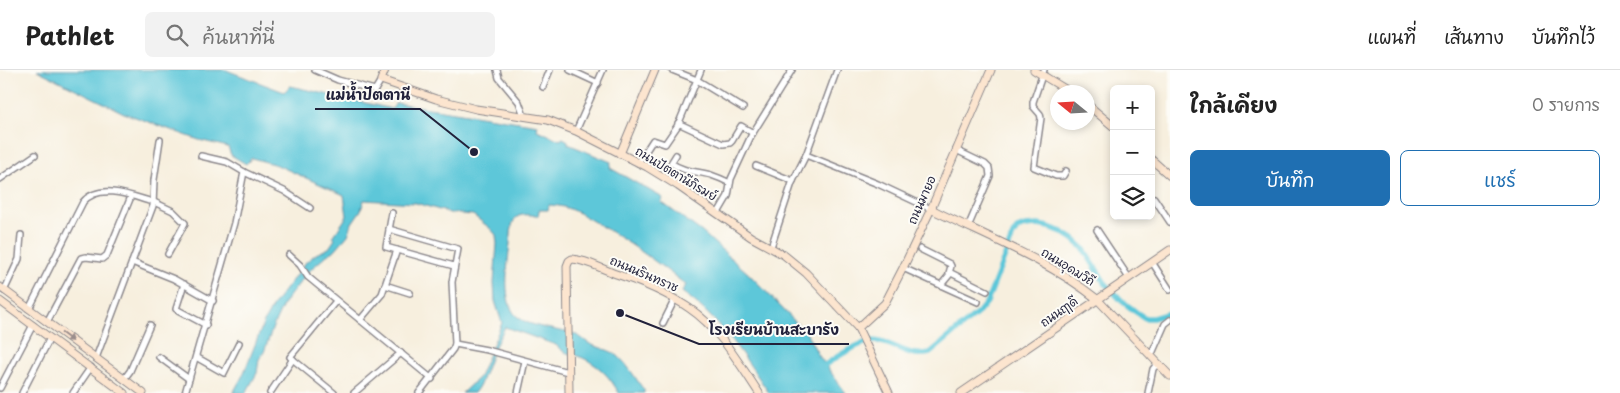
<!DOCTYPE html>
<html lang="th">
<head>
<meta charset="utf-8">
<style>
  :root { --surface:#fff; --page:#f2f2f2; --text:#222; --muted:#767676; --line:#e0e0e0; --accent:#1f6fb2 }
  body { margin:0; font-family:"Playpen Sans","Playpen Sans Thai",sans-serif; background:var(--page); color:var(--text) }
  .controls { position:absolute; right:15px; top:15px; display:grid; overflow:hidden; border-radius:8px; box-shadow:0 2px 8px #0003 }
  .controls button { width:45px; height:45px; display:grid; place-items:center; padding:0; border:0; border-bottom:1px solid var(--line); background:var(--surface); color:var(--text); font:25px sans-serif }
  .compass { position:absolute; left:1050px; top:15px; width:45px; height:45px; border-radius:50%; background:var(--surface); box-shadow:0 2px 8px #0003; rotate:288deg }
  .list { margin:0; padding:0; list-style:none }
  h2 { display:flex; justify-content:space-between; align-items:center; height:65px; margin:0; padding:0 20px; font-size:21px }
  h2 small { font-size:16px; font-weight:400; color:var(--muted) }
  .actions { display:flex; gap:10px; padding:15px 20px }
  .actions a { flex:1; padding:11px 0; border:1px solid var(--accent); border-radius:8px; text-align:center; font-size:18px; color:var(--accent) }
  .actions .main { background:var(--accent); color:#fff }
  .icon { flex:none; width:28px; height:28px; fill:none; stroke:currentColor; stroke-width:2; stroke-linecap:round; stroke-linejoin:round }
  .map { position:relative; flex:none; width:1170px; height:323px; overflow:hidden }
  header { display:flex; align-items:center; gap:30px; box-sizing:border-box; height:70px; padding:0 25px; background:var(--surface); border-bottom:1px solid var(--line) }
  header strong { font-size:24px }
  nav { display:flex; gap:28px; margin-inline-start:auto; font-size:18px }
  .search { width:350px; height:45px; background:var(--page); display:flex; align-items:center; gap:12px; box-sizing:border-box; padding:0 18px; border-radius:8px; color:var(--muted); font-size:19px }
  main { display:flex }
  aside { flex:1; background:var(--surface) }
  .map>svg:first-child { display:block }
  .water { fill:#5dc7d9; stroke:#40748a }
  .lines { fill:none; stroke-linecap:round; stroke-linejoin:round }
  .canal { stroke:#5dc7d9; stroke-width:5.5 }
  .street-casing { stroke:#8c888c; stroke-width:8 }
  .secondary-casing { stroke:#8c888c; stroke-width:9 }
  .street { stroke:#fff; stroke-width:5 }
  .secondary { stroke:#fce5cf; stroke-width:7 }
  .oneway { fill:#9a8d8c }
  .labels { text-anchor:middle; stroke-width:4; stroke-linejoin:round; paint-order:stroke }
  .street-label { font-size:12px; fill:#22223b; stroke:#fdfcf7 }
  .leader { fill:none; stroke:#22223b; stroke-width:2 }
  .callout-dot { fill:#22223b; stroke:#fdfcf7; stroke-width:2 }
  .callout-label { font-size:14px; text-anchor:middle; font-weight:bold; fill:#22223b; stroke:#fdfcf7; stroke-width:4; stroke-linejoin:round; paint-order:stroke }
</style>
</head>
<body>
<header>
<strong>Pathlet</strong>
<div class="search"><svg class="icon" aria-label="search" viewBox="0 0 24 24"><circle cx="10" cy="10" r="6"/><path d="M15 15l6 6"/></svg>ค้นหาที่นี่</div>
<nav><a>แผนที่</a><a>เส้นทาง</a><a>บันทึกไว้</a></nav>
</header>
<main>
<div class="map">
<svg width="1170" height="323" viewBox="0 0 1170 323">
  <rect width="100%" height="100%" fill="#fdfcf7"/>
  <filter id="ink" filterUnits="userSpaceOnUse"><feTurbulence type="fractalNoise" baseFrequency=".02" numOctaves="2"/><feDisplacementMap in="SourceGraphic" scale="10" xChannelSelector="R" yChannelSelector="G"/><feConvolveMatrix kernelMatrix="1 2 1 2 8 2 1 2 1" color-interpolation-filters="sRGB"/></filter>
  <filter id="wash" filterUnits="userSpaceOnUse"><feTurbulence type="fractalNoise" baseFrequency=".0096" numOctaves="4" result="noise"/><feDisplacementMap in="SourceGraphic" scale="20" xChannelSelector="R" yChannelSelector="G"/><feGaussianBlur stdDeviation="1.12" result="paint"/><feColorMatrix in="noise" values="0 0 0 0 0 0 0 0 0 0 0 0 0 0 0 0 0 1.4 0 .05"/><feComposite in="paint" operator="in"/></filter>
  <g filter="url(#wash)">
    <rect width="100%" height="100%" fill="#f7efde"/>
    <path class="water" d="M37 0H226L284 22 290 16 392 39 396 33 538 55 537 60 560 70 563 68 568 71V74L611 92 610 98 663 128 661 132 702 162 750 205 807 264 819 286 846 323H769C744 286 719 248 682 222L686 215C657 192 628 171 596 153 581 144 567 135 549 135L548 140H539L538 146C520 143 512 144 511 164 509 186 502 221 512 240 520 257 557 259 574 264 580 266 585 271 590 274 599 278 611 280 618 286 628 295 636 309 644 320V323H619C610 308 603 299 587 290 575 283 565 286 556 275L505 257 494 278 480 315 474 323H462L479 307 502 253 495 231 494 213 497 174 496 165 491 159 473 145 450 143 416 133 364 130 361 140 352 153 348 165 334 181 327 185 308 202 284 233 273 257 264 282 259 289 257 303 246 323H233L243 305 264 252 274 234 306 192 316 184 329 178 335 169 333 167 347 146 344 125 277 95 252 88 246 94 231 85 228 77 199 70 124 43Z"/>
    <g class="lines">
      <path class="canal" d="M820 298C833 290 858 272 873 271 894 271 906 289 930 283L979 242 987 232 1013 165 1017 159 1025 156 1038 155 1049 157 1062 162 1073 169 1083 178 1105 213 1122 231 1136 242 1145 248H1153L1170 243"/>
    </g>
  </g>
  <g filter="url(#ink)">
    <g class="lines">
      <g class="street-casing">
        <g id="street">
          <path d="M315 0 338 10 375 20 381 10"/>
          <path d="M497 0 499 8 519 32 524 46"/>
          <path d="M570 0 598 13"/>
          <path d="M672 0 697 10 743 38"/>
          <path d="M1044 0 1033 32V36L1040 44 1041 48 1034 97 1056 106H1063L1066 101"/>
          <path d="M543 17 550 0"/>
          <path d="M678 53 723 74 730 73 732 71 741 56 753 63"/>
          <path d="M576 61 603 0"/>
          <path d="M956 80 985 94 989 98 990 106 968 157"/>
          <path d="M676 85 671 93C684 102 697 101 711 105 717 107 724 110 730 113"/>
          <path d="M806 85 878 114 931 139"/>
          <path d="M638 93 653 70 665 74 678 55 701 0"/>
          <path d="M756 96 793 111"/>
          <path d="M244 102 284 121 310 138"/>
          <path d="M0 109 35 85"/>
          <path d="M1154 128 1170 152"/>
          <path d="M154 132 173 141 185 153 168 184"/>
          <path d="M392 143 386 177 454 196"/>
          <path d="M718 143 728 126 731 109 751 66 792 0"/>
          <path d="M389 159 458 179 452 212 455 274 453 279 419 323"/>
          <path d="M1097 160 1129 208"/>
          <path d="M771 177 792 113 806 85 837 0"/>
          <path d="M920 179 950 194 951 196 949 203"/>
          <path d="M289 185 300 195 308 207 432 309"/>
          <path d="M132 192 174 209 213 231"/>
          <path d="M1152 192 1170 220"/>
          <path d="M903 198 978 232"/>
          <path d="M184 214 176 239 206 255"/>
          <path d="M385 215 410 223"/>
          <path d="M941 215 951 203 987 221"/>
          <path d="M4 221 19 189 21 165"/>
          <path d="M29 239 83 132C99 113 130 125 149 131"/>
          <path d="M360 250 382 224 397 180"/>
          <path d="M47 252 81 188 86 187 102 189 107 185 130 129"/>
          <path d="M663 253 675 229"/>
          <path d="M455 274 487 280 568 302"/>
          <path d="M1151 286 1165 254 1170 250"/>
          <path d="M159 287 189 309"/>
          <path d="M196 287 224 303 239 273"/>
          <path d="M96 288 153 136 154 110 160 70"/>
          <path d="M124 309 130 301 150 255"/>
          <path d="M0 318 33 255"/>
          <path d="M22 323 50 268"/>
          <path d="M73 323 91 297"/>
          <path d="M185 323 234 153 244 102 227 92 201 86"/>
          <path d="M270 323 293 289"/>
          <path d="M334 323 290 287 336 231"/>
          <path d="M354 323 401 283"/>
          <path d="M518 323 525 291"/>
          <path d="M1148 323 1153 299 1158 293"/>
        </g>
      </g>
      <g class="secondary-casing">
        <g id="secondary">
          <path d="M385 0 381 10 436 29 476 39 548 50 576 61 647 97 678 116 751 167 784 185 806 203 858 258 889 323"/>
          <path d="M1034 0 1070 22"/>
          <path d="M1088 35 1114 57"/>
          <path d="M620 84 655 0"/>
          <path d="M1151 89 1170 106"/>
          <path d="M931 139C987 167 1048 190 1097 229L1170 306"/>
          <path d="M0 217 143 323"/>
          <path d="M0 231 124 323"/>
          <path d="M858 258 885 233 903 198 931 139 991 0"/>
          <path d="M569 323 567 196 569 191 572 189C587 190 602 199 616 204 641 212 667 223 689 238 719 258 739 293 759 323"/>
          <path d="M961 323 1170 180"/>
        </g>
      </g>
      <use href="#street" class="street"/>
      <use href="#secondary" class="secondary"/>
    </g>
    <defs><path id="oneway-solid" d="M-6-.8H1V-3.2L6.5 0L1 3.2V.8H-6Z" transform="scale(1.25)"/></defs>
    <use class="oneway" href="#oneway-solid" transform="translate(67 267) rotate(37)"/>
  </g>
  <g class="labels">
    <g class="street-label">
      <text transform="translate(676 104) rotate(31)" y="4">ถนนปัตตานีภิรมย์</text>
      <text transform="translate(922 130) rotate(-66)" y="4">ถนนมายอ</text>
      <text transform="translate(1068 197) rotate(32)" y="4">ถนนอุดมวิถี</text>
      <text transform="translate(644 204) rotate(23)" y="4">ถนนนรินทราช</text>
      <text transform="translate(1059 242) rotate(-35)" y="4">ถนนฤๅดี</text>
    </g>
  </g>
  <path class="leader" d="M474 82L420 39H315M620 243L699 274H849"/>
  <g class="callout-dot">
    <circle cx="474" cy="82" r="5"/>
    <circle cx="620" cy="243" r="5"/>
  </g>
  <g class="callout-label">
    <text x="368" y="30">แม่น้ำปัตตานี</text>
    <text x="774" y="265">โรงเรียนบ้านสะบารัง</text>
  </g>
</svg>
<div class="controls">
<button>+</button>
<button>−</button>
<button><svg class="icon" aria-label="layers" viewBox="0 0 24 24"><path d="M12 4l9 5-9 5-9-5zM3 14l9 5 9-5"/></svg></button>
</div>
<svg class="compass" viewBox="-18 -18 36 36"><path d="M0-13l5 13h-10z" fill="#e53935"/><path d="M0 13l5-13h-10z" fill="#767676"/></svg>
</div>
<aside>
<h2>ใกล้เคียง<small>0 รายการ</small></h2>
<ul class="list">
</ul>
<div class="actions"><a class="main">บันทึก</a><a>แชร์</a></div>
</aside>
</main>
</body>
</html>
